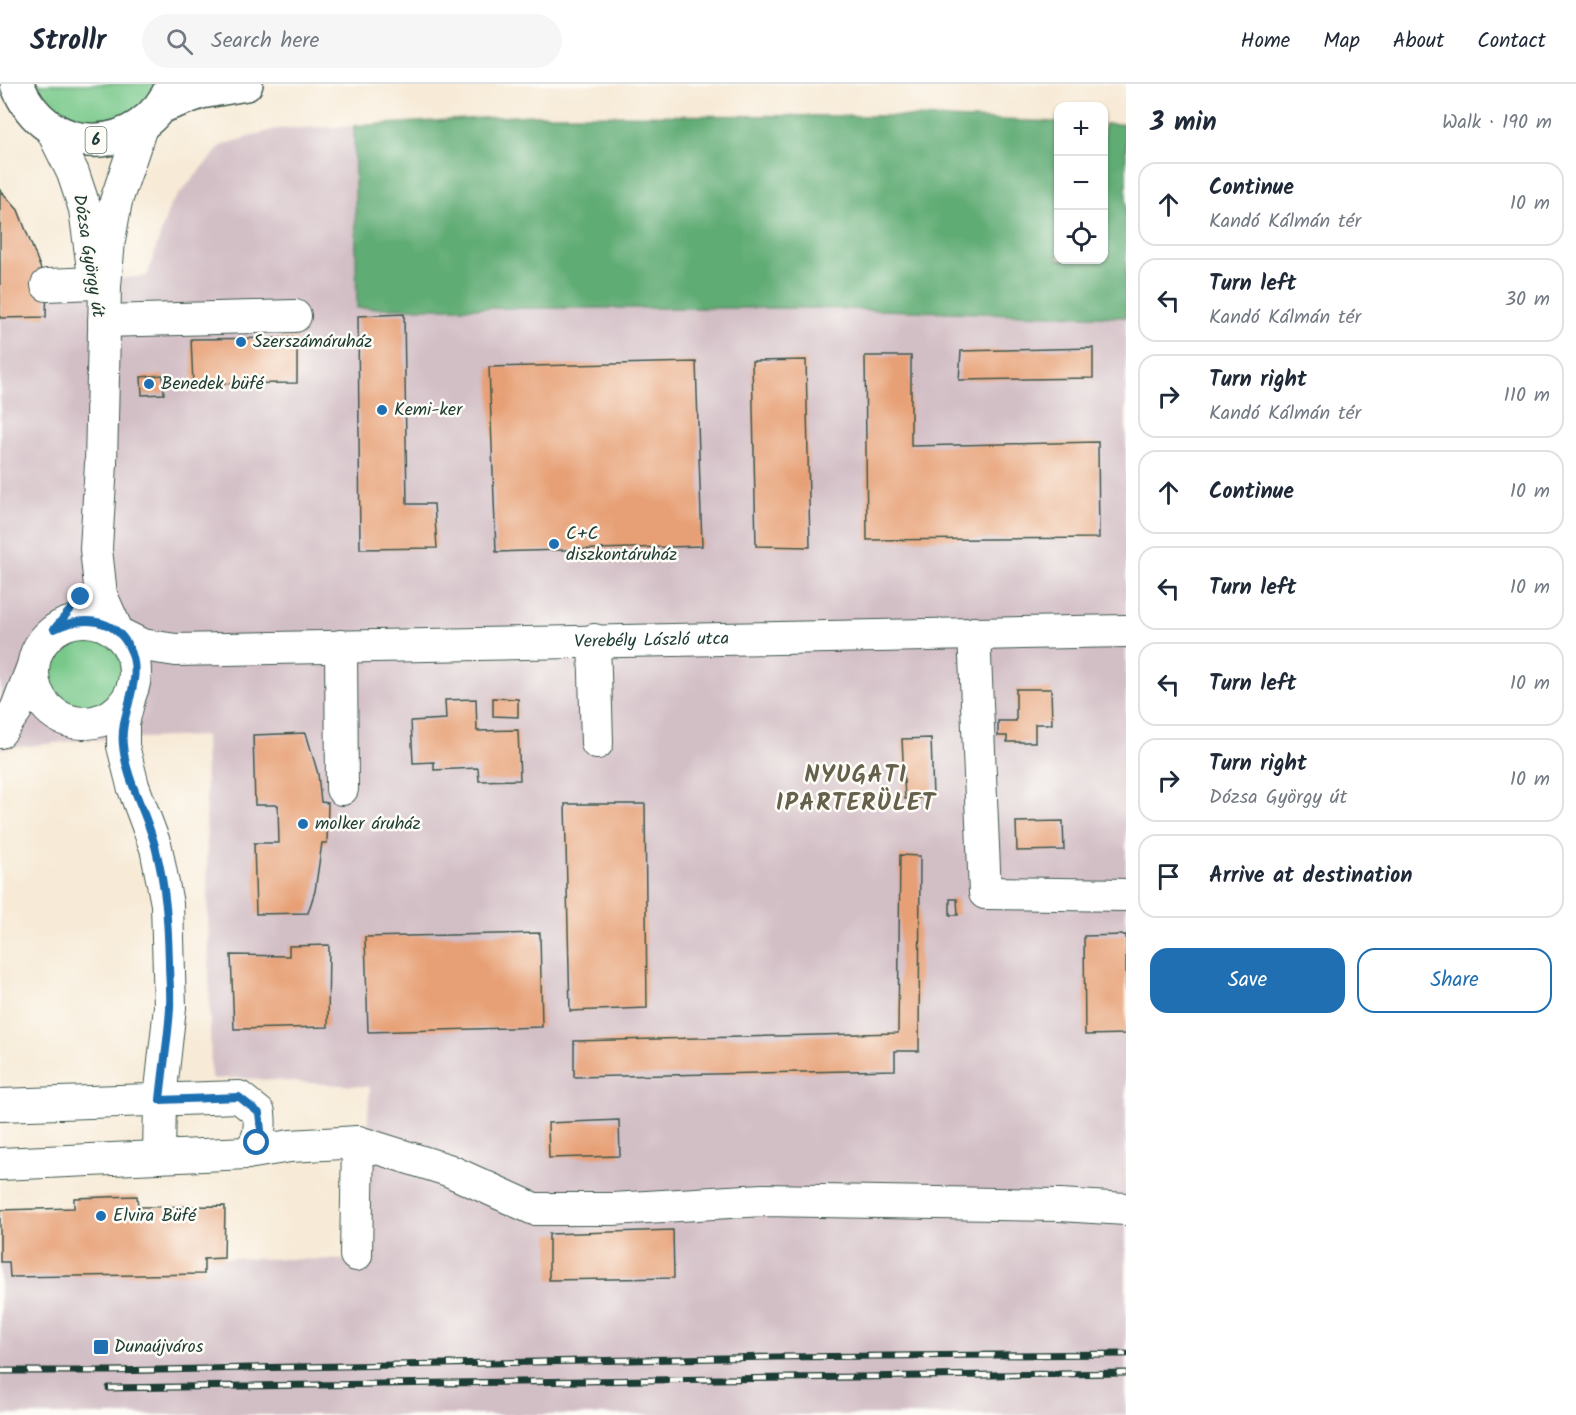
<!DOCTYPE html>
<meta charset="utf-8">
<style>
:root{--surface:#fff;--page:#f6f6f7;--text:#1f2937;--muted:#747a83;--line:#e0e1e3;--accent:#1f6fb2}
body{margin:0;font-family:Kalam,sans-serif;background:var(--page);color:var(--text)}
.controls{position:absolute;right:18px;top:18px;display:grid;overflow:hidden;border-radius:12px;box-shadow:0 2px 4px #0004}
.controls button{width:54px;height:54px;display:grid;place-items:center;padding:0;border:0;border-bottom:2px solid var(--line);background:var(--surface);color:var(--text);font:30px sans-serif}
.stop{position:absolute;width:18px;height:18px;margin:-14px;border:4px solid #1f6fb2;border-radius:50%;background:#fff}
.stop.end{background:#1f6fb2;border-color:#fff;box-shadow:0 2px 6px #0008}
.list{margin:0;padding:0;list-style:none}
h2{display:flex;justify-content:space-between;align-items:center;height:78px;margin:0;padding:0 24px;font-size:26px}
h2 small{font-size:20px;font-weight:400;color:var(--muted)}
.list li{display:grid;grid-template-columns:39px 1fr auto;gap:18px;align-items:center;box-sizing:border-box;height:84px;margin:0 12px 12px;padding:0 12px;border:2px solid var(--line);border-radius:18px}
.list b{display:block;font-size:22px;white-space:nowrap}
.list p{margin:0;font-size:20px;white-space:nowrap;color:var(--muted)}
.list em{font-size:20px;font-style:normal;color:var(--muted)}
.actions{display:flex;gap:12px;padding:18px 24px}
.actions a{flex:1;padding:14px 0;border:2px solid var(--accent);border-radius:18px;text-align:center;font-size:21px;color:var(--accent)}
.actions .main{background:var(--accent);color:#fff}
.icon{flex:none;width:33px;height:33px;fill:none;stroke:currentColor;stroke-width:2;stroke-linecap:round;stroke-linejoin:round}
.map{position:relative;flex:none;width:1126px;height:1331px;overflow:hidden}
header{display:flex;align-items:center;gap:36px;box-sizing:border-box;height:84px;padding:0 30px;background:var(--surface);border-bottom:2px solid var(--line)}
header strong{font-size:28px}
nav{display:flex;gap:33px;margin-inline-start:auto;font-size:21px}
.search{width:420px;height:54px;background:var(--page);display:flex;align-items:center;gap:15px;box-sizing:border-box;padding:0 21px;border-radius:33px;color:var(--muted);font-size:22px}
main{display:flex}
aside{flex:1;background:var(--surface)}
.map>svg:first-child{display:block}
.industrial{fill:#d2bec5}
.green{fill:#77c889;stroke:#4b825e;stroke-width:1.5}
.forest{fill:#61ac75;stroke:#407454;stroke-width:1.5}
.building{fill:#e7a076}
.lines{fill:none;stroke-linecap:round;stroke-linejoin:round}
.minor-casing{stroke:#3f574c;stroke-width:34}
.major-casing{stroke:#3f574c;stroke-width:36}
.minor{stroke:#fff;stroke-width:32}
.major{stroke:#fff;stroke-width:33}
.rail-casing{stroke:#1f3d34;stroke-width:7}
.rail{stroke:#fdfcf7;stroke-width:4.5;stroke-dasharray:14;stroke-linecap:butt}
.route{stroke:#1f6fb2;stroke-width:8}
.poi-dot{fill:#1f6fb2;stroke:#fdfcf7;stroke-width:2}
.labels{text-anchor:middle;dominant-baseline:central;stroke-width:5;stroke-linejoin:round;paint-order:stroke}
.shield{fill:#fdfcf7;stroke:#62766e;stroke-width:1.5}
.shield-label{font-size:16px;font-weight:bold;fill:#1f3d34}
.street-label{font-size:18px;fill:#1f3d34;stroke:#fdfcf7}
.poi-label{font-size:18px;fill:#1f3d34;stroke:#fdfcf7;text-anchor:start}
.district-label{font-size:24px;font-weight:bold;letter-spacing:1.5px;fill:#65604b;stroke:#fdfcf7}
</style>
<header>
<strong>Strollr</strong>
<div class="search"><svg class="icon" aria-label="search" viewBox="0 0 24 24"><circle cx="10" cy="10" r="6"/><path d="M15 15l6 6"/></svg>Search here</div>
<nav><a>Home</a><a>Map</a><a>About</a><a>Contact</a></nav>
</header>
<main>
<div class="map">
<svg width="1126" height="1331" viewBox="0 0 1126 1331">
<rect width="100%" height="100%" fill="#fdfcf7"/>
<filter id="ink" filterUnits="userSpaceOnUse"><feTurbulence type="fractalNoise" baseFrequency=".0167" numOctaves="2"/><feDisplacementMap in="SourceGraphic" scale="12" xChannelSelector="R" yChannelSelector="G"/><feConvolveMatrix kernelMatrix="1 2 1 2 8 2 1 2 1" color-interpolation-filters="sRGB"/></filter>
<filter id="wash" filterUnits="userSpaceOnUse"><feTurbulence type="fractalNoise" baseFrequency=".008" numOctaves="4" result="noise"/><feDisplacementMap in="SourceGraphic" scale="24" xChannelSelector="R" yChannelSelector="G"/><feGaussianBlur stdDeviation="1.35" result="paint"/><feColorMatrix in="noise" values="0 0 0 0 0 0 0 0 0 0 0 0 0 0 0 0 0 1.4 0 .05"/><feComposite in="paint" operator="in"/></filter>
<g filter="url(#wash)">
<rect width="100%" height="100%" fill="#f7ead6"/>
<path class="industrial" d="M354 42 358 224H810L1126 233V1331H0V1126L73 1124 74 1114 137 1112 138 1123 225 1122 224 1174 362 1176 365 1075 370 1003 239 994 211 995 205 652 84 656 0 665V106L18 126 47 201 147 192 170 121 222 61 276 45Z"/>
<path class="green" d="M28 0H161L143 28 101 46 56 35Z
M42 587a41 41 0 1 1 82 0a41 41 0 1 1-82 0Z"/>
<path class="forest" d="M533 31 887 32 1058 38V176H1104V40H1126V233L810 224H357L354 42Z"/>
<g id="blocks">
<path class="building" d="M0 106 18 126 47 201 46 233 0 234Z
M404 230 407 420H434L437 464 360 465 358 232Z
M297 254V299L193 300 191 255Z
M1093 264V294L959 296 961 267Z
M865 272H911V362L1098 358 1099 454 867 456Z
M806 276 810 463 756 462 752 277Z
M696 278 702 462 496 468 489 283Z
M163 291 164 310 142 311 141 293Z
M1016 605H1051L1052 640H1035V658H1007V652H998V637H1016Z
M493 614 518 615V633L493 632Z
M476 615 477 647 518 646 520 696 479 697 478 684 434 686V678L413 679 411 637 446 635 445 616Z
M306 649 318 690 321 718 328 719 327 759H322L315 807 308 829 256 830 254 759H279L278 721H255L253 651Z
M931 654 933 713 905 715 902 655Z
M565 720H645L647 924 570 927Z
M1063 737 1064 766 1017 767 1016 738Z
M900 771 920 772 919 967H895V986L574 993V957L898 949Z
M950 815H957L958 831H950Z
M540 849 542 943 368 948 365 853Z
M1126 851V950L1085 951 1084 852Z
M329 861 328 943 234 945 231 871 289 872V862Z
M619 1036 620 1072 549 1074 548 1039Z
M137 1112 138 1123 225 1122 224 1174 204 1175V1190L10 1193 9 1178H0V1126L74 1124V1114Z
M673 1146 674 1194 549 1196V1150Z"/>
</g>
</g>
<g filter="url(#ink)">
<use href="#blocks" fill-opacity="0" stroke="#3f574c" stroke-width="1.5"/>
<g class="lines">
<g class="minor-casing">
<g id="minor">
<path id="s1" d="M141 43 116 117 109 156 105 202 101 380 96 465 101 511 118 549 142 561 176 566 1126 547"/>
<path d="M51 44 73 89 85 125 94 192"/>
<path d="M47 201 95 199"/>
<path d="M104 237 295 232"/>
<circle cx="84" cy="588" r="51"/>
<path d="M974 549 985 809 1126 811"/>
<path d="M594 556 597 659"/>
<path d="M341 562 342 705"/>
<path d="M130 611 123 639V662L133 702 156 764 167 820 170 923 160 1015 159 1073"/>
<path d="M0 648 16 626 33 582"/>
<path d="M0 1021 239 1013 259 1029C261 1047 259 1057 247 1069"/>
<path d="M358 1058 448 1086 534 1125H613L763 1116 1060 1121 1126 1125"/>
<path d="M0 1080 247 1069 290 1062 358 1058 356 1171"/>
</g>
</g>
<g class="major-casing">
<path id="major" d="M17 0C46 76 142 74 173 0
M162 22 201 8 246 0"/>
</g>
<use href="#minor" class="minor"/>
<use href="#major" class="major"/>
<g class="rail-casing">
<path id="rail" d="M0 1287H110L776 1273 1126 1270
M109 1304 1126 1289"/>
</g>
<use href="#rail" class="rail"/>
</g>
</g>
<g class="lines" filter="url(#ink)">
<path class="route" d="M81 513 54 545C82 532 114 533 129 563 146 595 119 628 123 661 126 698 148 730 156 766 166 805 168 838 169 879 169 894 171 909 170 925 168 955 163 985 160 1016L239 1013 259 1029 261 1046 257 1059"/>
</g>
<g class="poi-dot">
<circle cx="241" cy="258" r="6"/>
<circle cx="149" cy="300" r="6"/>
<circle cx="382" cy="326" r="6"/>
<circle cx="554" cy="460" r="6"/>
<circle cx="303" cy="740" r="6"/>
<circle cx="101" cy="1132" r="6"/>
<rect x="93" y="1255" width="16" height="16" rx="3"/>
</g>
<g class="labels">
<rect class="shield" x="85.5" y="43" width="21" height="26" rx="4.5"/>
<g class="shield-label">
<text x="96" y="56">6</text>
</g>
<g class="street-label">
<text transform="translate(88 172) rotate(81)">Dózsa György út</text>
<text stroke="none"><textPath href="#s1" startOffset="1052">Verebély László utca</textPath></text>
</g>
<g class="poi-label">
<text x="253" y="258">Szerszámáruház</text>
<text x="161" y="300">Benedek büfé</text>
<text x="394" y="326">Kemi-ker</text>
<text x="566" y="450">C+C<tspan x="566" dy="21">diszkontáruház</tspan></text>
<text x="315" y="740">molker áruház</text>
<text x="113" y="1132">Elvira Büfé</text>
<text x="114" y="1263">Dunaújváros</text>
</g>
<g class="district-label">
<text x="856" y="691">NYUGATI<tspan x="856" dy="28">IPARTERÜLET</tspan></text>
</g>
</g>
</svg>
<div class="controls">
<button>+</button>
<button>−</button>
<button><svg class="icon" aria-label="locate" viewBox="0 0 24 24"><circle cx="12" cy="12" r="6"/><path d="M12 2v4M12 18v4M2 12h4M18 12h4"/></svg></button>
</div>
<div class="stop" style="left:257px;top:1059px"></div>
<div class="stop end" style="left:81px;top:513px"></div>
</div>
<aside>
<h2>3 min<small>Walk · 190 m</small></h2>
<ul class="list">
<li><svg class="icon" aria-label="ahead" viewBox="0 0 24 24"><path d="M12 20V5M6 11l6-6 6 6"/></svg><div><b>Continue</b><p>Kandó Kálmán tér</p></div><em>10 m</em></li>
<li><svg class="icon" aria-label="left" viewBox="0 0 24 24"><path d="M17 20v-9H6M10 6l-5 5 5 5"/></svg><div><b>Turn left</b><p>Kandó Kálmán tér</p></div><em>30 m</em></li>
<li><svg class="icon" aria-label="right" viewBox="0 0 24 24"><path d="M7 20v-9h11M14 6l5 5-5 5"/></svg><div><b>Turn right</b><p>Kandó Kálmán tér</p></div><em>110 m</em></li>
<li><svg class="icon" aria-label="ahead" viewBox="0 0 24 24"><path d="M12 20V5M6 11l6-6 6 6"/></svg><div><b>Continue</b></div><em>10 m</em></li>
<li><svg class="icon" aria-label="left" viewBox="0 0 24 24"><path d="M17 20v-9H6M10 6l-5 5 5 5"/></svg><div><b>Turn left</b></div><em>10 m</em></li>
<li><svg class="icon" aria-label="left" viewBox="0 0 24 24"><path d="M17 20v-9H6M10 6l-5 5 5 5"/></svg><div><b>Turn left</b></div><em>10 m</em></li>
<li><svg class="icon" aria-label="right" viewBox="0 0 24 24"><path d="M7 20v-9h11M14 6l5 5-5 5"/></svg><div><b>Turn right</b><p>Dózsa György út</p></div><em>10 m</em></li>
<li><svg class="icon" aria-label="arrive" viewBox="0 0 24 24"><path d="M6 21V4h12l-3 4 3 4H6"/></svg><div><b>Arrive at destination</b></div></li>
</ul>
<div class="actions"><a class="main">Save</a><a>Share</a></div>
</aside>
</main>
